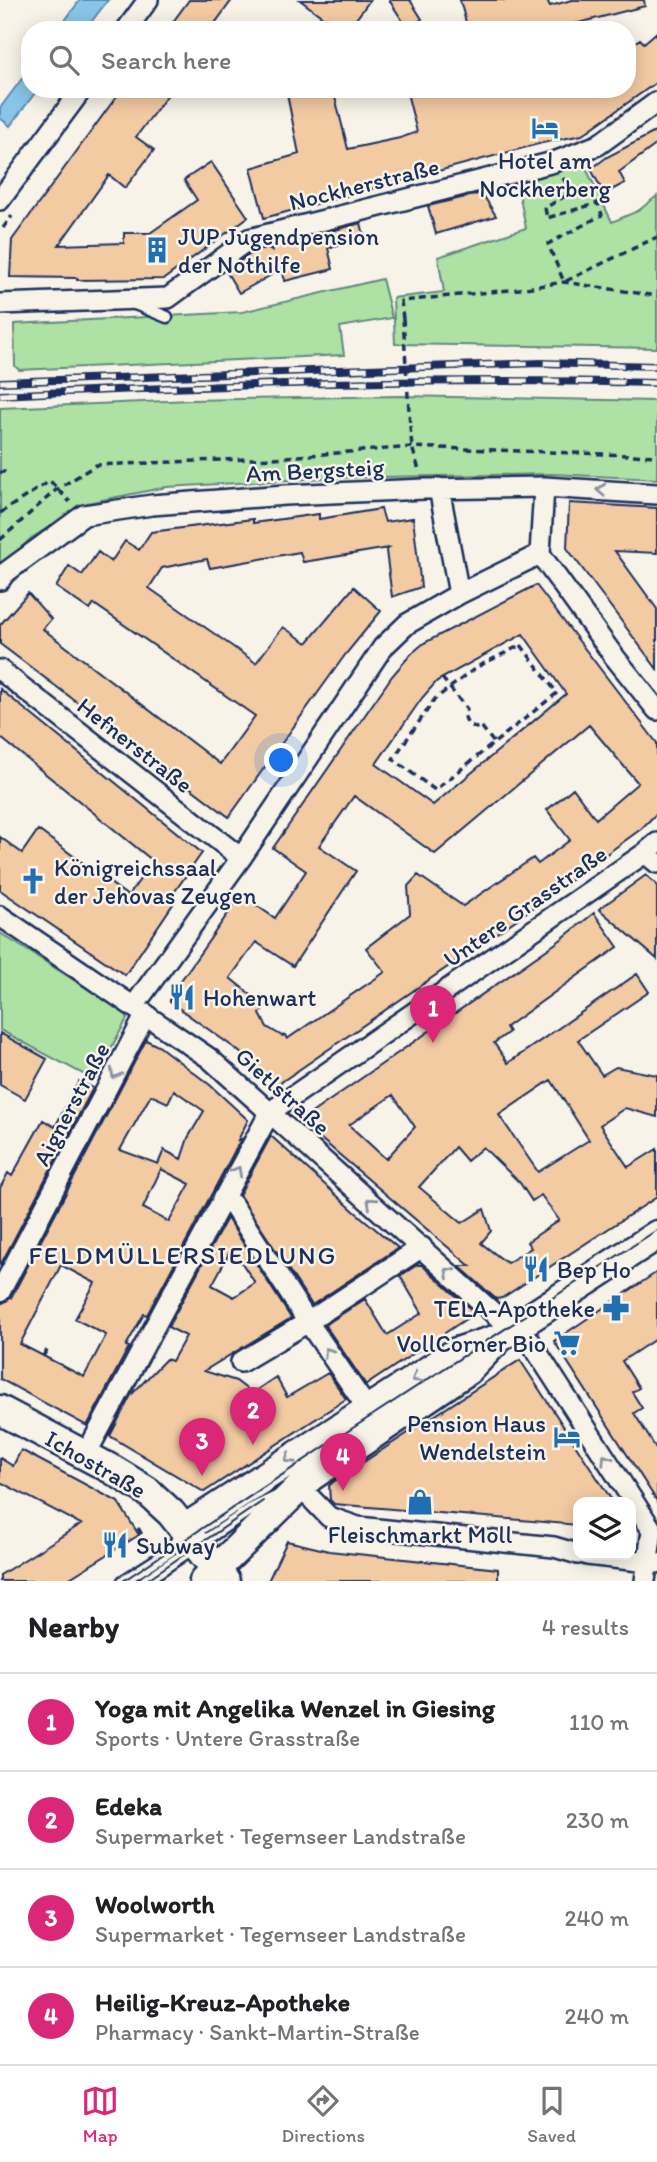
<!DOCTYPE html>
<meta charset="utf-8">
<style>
:root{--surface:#fff;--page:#f2f2f2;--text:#202124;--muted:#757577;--line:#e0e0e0;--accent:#db2777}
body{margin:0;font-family:Itim,sans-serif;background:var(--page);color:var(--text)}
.controls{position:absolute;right:21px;bottom:21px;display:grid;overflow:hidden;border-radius:14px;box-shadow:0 4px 18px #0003}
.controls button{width:63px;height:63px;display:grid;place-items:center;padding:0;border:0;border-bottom:2px solid var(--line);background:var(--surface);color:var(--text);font:35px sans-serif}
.you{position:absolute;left:282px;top:761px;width:24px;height:24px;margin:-18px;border:5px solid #fff;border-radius:50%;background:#1a73e8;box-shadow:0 0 0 10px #1a73e833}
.badge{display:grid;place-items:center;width:46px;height:46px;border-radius:50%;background:var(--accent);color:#fff;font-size:23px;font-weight:700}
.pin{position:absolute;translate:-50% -58px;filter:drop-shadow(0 2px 4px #0008)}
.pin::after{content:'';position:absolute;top:37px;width:24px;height:21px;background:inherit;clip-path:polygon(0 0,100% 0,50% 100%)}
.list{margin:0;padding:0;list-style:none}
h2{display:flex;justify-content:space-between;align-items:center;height:91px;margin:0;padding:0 28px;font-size:30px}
h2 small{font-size:23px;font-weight:400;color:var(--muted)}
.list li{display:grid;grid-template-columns:46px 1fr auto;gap:21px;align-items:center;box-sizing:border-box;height:98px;padding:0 28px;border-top:2px solid var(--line)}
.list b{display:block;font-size:26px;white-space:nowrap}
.list p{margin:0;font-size:23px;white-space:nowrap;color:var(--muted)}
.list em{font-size:23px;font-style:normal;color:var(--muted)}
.icon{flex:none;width:38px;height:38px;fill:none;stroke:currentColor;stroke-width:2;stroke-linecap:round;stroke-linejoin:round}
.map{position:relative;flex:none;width:657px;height:1581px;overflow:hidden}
.search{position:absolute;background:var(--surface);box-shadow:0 4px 18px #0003;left:21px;right:21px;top:21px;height:77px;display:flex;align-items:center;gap:18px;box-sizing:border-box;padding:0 24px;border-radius:28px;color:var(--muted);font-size:26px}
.sheet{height:483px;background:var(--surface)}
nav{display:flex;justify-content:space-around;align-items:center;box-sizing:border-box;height:98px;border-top:2px solid var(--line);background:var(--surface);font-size:19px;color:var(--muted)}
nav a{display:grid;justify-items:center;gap:4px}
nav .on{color:var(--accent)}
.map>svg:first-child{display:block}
.green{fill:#ade2a4;stroke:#648881;stroke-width:2}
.water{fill:#88c5e8;stroke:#5c89b1;stroke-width:2}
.building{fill:#f3cba3;stroke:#1b2f5e;stroke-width:2;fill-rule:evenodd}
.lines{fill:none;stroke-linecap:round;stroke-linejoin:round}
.service-casing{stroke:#1b2f5e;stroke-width:15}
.minor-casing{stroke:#1b2f5e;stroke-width:24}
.secondary-casing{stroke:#1b2f5e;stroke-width:33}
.path{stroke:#1b2f5e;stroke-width:3.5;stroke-dasharray:7 5;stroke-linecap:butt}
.service{stroke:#f7f3e8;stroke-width:10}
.minor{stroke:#f7f3e8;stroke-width:19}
.secondary{stroke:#f7f3e8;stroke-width:28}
.tram{stroke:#1b2f5e;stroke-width:2}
.rail-casing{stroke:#1b2f5e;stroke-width:8}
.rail{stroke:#f7f3e8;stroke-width:5;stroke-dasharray:16;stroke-linecap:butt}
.path-bridge{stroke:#1b2f5e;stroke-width:3.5;stroke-dasharray:7 5;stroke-linecap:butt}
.oneway{stroke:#8991a3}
.labels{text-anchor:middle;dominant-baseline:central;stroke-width:5;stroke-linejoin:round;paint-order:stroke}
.poi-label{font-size:24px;fill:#1b2f5e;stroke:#f7f3e8;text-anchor:start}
.street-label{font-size:24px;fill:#1b2f5e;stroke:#f7f3e8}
.neighbourhood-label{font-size:26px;letter-spacing:2px;fill:#1b2f5e;stroke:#f7f3e8}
</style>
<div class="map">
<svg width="657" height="1581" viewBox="0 0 657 1581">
<rect width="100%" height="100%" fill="#f7f3e8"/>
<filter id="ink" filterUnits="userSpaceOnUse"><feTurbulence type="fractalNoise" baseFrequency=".0143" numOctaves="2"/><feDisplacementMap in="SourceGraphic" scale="14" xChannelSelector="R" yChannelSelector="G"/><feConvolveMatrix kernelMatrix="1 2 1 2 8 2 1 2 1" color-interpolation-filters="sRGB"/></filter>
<g filter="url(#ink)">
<path class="green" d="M582 160 612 222 638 211 657 196V348L395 344 393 298 444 292 438 257 526 228 517 183Z
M382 279 392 318 340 327 344 355 19 370 15 366 14 324 242 312Z
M399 396 657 401V479L552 474 326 478 167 487 87 503 30 539 0 569V408L191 400Z
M0 933 129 1015 94 1080 0 1030Z"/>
<path class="water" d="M80 0H108L85 30H58Z
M30 68V89H38L10 126 0 118V108Z"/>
<path class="building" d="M189 0H232L210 30H167Z
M300 0H370L348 30H340Z
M389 0H410L422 19 408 29Z
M460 0H547L550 6 572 0H644L645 6 551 30H468Z
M657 32V82L582 135 542 143 264 218 251 168 299 154 286 89H333L348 149 400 138 417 132 406 89H451L452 95 475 89H627V48L640 39 644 43Z
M122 89H172L136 137 154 150 125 188 109 175 59 245 124 243V233H150L197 200 184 180 211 162 248 217 164 279 77 280V278L10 277 12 240Z
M657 131V144L619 172 625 183 604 194 591 169 607 157Z
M482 193 496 216 436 234 428 206Z
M361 223 365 239 328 248 333 269 285 281 282 269 239 293 226 271 256 250 269 248 272 252 271 247Z
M569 503 657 508V553L615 551 657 609V669L567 548Z
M381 509 385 522 413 518 421 587 392 597 386 551 389 548 303 562 300 552 210 568 207 559 162 568 149 588 256 663 283 627 307 643 354 587 381 611 345 655 229 817 0 644V625L28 593 51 619 43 629 220 764 255 716 94 604 90 610 56 587 69 566 82 575 98 552 111 562 125 541 139 550 151 532 253 519V523L319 514V519Z
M536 585 657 743V813L641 829 517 919 277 1085 236 1049 170 1002V996L241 895 275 918 306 871 273 848 392 676 411 654 424 643ZM523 634 566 694 433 805 376 764 422 698 437 681ZM589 725 638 783 596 819 573 788 547 810 570 840 538 864 533 858 463 906 418 875 408 886 410 914 366 948 385 972 287 1039 285 1035 282 1036 267 1027 260 1014 265 1006 230 978 256 942 293 966 356 871 319 846 354 796 435 854Z
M0 689 202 853 168 901 173 904 125 975 0 890V837L22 853 38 830 128 896 153 861 0 737Z
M646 875 657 885V959L599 909Z
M594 913 618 947 506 1027 509 1032 494 1043 508 1063 637 974 649 992 578 1040 602 1075 616 1067 657 1075V1117L625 1108 600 1125 628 1167 657 1149V1197L502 1298 496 1299 459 1266H470L300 1121 559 941ZM551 1080 589 1140 538 1172 499 1115ZM393 1095 415 1127 386 1159 349 1125ZM455 1147 467 1161 483 1147 520 1183 532 1201 541 1195 559 1220 527 1242 531 1248 507 1263 481 1243 491 1231 484 1209 462 1223 419 1187Z
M0 1033 47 1059 25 1099 0 1085Z
M146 1040 160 1047 210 1085 248 1120 238 1140 241 1139 147 1315 144 1314 126 1346 129 1347 87 1426 0 1379V1304L11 1298ZM174 1090 204 1111 188 1138 181 1159 164 1150 158 1164 120 1150 151 1095 168 1103ZM161 1169 190 1184 169 1222 143 1208ZM61 1265 95 1283 75 1319 106 1335 84 1377 20 1344Z
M79 1081 93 1088 0 1266V1188L8 1173 12 1176 43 1120 55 1127Z
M271 1136 354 1211 398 1248 312 1305 239 1195Z
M227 1218 291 1318 204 1371 236 1381 252 1393 276 1377 287 1397 328 1373 346 1399 204 1492 110 1436 131 1395 166 1359 172 1361 186 1336 168 1327ZM232 1248 255 1283 234 1297 212 1285Z
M417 1265H422L475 1313 366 1385 325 1325 365 1299 387 1335 422 1313 400 1276Z
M657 1272V1338L622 1361 639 1388 632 1392 642 1408 634 1413 657 1450V1501L554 1341Z
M520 1360 613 1502H578V1525L334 1504 330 1500 329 1486 333 1482Z
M21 1450 118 1502 139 1535 65 1581H0V1575L81 1524 0 1482V1458L13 1466Z
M287 1541 329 1551 498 1569V1581H268Z"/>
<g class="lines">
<g class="service-casing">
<path id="service" d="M135 304 167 317
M123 1581 170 1551 181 1533
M145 1581 251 1509 276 1497"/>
</g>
<g class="minor-casing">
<path id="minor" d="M126 30 148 0
M0 200 82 89
M0 304 168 298 249 239 554 162 598 145 657 102
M544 487 540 554 613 655 657 710
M439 488 459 594
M0 580 5 573 84 515 152 505 285 495 425 489 544 487 657 494
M0 670 241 858
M657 843 645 853 657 863
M0 916 209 1058 498 1317 528 1338 652 1530 645 1581
M134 1006 241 858 383 647 407 624 459 594 540 554
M222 1199 232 1204 308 1322 367 1408
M0 1292 146 1014
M241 1362 308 1322 422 1247
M85 1456 270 1112 645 853
M300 1487 329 1517 358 1527 554 1547 578 1554
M587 1555 657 1563"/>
</g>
<g class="secondary-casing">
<path id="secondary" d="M0 1410 113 1470 147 1491 171 1513 225 1581
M184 1529 457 1352 494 1340
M204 1581 310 1477 468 1370 499 1338 657 1235"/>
</g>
<path class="path" d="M563 178 572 192 545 208 547 218 598 203 602 215 548 244 564 282
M3 228 12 216
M566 281 657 237
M403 319 401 301 519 289 564 282 657 296
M410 426 412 447 419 470
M0 473 4 471 0 476
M0 513 50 481 70 502
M0 540 56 490 96 465 273 458 412 447 657 456
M521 645 557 693 435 790 393 759 435 699 477 667Z
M442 678 467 709 464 714 467 723 476 728 481 726 494 743
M43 1356 47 1350
M138 1528 145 1540"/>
<use href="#service" class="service"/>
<use href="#minor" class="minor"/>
<use href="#secondary" class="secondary"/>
<path class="tram" d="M123 1581 342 1435 657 1230
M145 1581 263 1501"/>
<g class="rail-casing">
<path id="rail" d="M0 382 540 363 657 366
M0 395C219 385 438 377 657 383"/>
</g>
<use href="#rail" class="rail"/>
<path class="path-bridge" d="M403 319 410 426"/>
</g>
<defs><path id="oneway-chevron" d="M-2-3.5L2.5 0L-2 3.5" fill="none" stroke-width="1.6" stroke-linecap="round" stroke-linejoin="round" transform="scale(1.75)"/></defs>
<g class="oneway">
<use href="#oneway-chevron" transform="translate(601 490) rotate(-177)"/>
<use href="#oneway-chevron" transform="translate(115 1074) rotate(118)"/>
<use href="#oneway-chevron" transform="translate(237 1171) rotate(-61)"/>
<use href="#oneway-chevron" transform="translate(371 1202) rotate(-138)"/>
<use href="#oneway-chevron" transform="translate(449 1272) rotate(-138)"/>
<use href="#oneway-chevron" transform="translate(328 1352) rotate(-125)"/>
<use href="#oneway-chevron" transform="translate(416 1378) rotate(148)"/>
<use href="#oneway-chevron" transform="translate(289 1459) rotate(147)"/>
<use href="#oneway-chevron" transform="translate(606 1459) rotate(-123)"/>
</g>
</g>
<defs>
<g id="hotel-bare" transform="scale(2.1)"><path d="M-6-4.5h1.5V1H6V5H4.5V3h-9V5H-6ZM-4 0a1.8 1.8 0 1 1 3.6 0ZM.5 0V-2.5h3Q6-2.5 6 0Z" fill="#1f6fb2" stroke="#f7f3e8" stroke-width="2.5" paint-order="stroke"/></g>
<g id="building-bare" transform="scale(2.1)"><path d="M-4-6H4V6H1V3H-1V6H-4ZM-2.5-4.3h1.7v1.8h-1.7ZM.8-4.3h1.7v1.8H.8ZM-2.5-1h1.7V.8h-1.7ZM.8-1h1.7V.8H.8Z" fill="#1f6fb2" stroke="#f7f3e8" stroke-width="2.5" paint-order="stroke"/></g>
<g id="church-bare" transform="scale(2.1)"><path d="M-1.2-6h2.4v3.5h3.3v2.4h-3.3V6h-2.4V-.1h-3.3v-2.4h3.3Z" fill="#1f6fb2" stroke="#f7f3e8" stroke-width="2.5" paint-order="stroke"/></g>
<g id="restaurant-bare" transform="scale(2.1)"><path d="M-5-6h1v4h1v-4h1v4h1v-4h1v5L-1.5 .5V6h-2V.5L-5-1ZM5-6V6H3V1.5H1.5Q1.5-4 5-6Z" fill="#1f6fb2" stroke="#f7f3e8" stroke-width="2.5" paint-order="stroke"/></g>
<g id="pharmacy-bare" transform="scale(2.1)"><path d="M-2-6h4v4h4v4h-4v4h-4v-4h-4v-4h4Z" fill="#1f6fb2" stroke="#f7f3e8" stroke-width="2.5" paint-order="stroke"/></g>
<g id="supermarket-bare" transform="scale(2.1)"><path d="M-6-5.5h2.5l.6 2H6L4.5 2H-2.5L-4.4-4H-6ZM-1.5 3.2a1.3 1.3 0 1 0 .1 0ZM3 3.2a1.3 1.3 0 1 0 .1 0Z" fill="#1f6fb2" stroke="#f7f3e8" stroke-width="2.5" paint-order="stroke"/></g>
<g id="shop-bare" transform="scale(2.1)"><path d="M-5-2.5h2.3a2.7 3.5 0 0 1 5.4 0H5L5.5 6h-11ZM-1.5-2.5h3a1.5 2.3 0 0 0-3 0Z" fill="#1f6fb2" stroke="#f7f3e8" stroke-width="2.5" paint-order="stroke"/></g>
</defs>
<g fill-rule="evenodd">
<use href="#hotel-bare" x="545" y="128"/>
<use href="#building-bare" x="157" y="250"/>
<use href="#church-bare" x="33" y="881"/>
<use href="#restaurant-bare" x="182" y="997"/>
<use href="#restaurant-bare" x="536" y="1269"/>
<use href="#pharmacy-bare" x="616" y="1308"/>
<use href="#supermarket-bare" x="567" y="1343"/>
<use href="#hotel-bare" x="567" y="1437"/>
<use href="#shop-bare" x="420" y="1502"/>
<use href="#restaurant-bare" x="115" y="1545"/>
</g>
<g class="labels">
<g class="poi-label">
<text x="545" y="160" text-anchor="middle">Hotel am<tspan x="545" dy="28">Nockherberg</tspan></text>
<text x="178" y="236">JUP Jugendpension<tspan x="178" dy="28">der Nothilfe</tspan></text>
<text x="54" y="867">Königreichssaal<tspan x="54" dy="28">der Jehovas Zeugen</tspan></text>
<text x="203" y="997">Hohenwart</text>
<text x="557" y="1269">Bep Ho</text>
<text x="595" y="1308" text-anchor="end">TELA-Apotheke</text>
<text x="546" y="1343" text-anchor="end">VollCorner Bio</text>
<text x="546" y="1423" text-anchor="end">Pension Haus<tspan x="546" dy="28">Wendelstein</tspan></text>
<text x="420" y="1534" text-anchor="middle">Fleischmarkt Moll</text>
<text x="136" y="1545">Subway</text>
</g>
<g class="street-label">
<text transform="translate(364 184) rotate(-14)">Nockherstraße</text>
<text transform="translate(315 470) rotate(-3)">Am Bergsteig</text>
<text transform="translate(135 745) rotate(38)">Hefnerstraße</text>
<text transform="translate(525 906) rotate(-35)">Untere Grasstraße</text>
<text transform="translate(283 1091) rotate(42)">Gietlstraße</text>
<text transform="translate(71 1104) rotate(-62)">Aignerstraße</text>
<text transform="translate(96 1464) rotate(30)">Ichostraße</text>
</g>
<g class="neighbourhood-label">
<text x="183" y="1255">FELDMÜLLERSIEDLUNG</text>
</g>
</g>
</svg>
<div class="controls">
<button><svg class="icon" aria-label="layers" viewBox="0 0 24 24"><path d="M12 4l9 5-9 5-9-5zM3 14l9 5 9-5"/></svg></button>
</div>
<div class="you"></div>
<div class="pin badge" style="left:433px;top:1043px">1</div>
<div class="pin badge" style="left:253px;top:1445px">2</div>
<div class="pin badge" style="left:202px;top:1476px">3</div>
<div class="pin badge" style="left:343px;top:1491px">4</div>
<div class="search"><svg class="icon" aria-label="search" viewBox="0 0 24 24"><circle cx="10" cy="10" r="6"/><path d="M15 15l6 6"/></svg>Search here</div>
</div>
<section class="sheet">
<h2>Nearby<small>4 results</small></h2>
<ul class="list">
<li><span class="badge">1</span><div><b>Yoga mit Angelika Wenzel in Giesing</b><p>Sports · Untere Grasstraße</p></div><em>110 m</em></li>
<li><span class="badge">2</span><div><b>Edeka</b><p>Supermarket · Tegernseer Landstraße</p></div><em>230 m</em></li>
<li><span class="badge">3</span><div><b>Woolworth</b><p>Supermarket · Tegernseer Landstraße</p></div><em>240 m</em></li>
<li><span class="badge">4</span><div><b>Heilig-Kreuz-Apotheke</b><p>Pharmacy · Sankt-Martin-Straße</p></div><em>240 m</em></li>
</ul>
</section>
<nav>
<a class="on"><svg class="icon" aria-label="map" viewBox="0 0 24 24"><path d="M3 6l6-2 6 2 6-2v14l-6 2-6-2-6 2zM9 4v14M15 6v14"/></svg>Map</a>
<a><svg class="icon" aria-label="directions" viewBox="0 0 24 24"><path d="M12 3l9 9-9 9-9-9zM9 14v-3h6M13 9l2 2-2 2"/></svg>Directions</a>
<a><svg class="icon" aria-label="saved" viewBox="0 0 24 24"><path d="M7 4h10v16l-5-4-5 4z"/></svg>Saved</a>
</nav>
